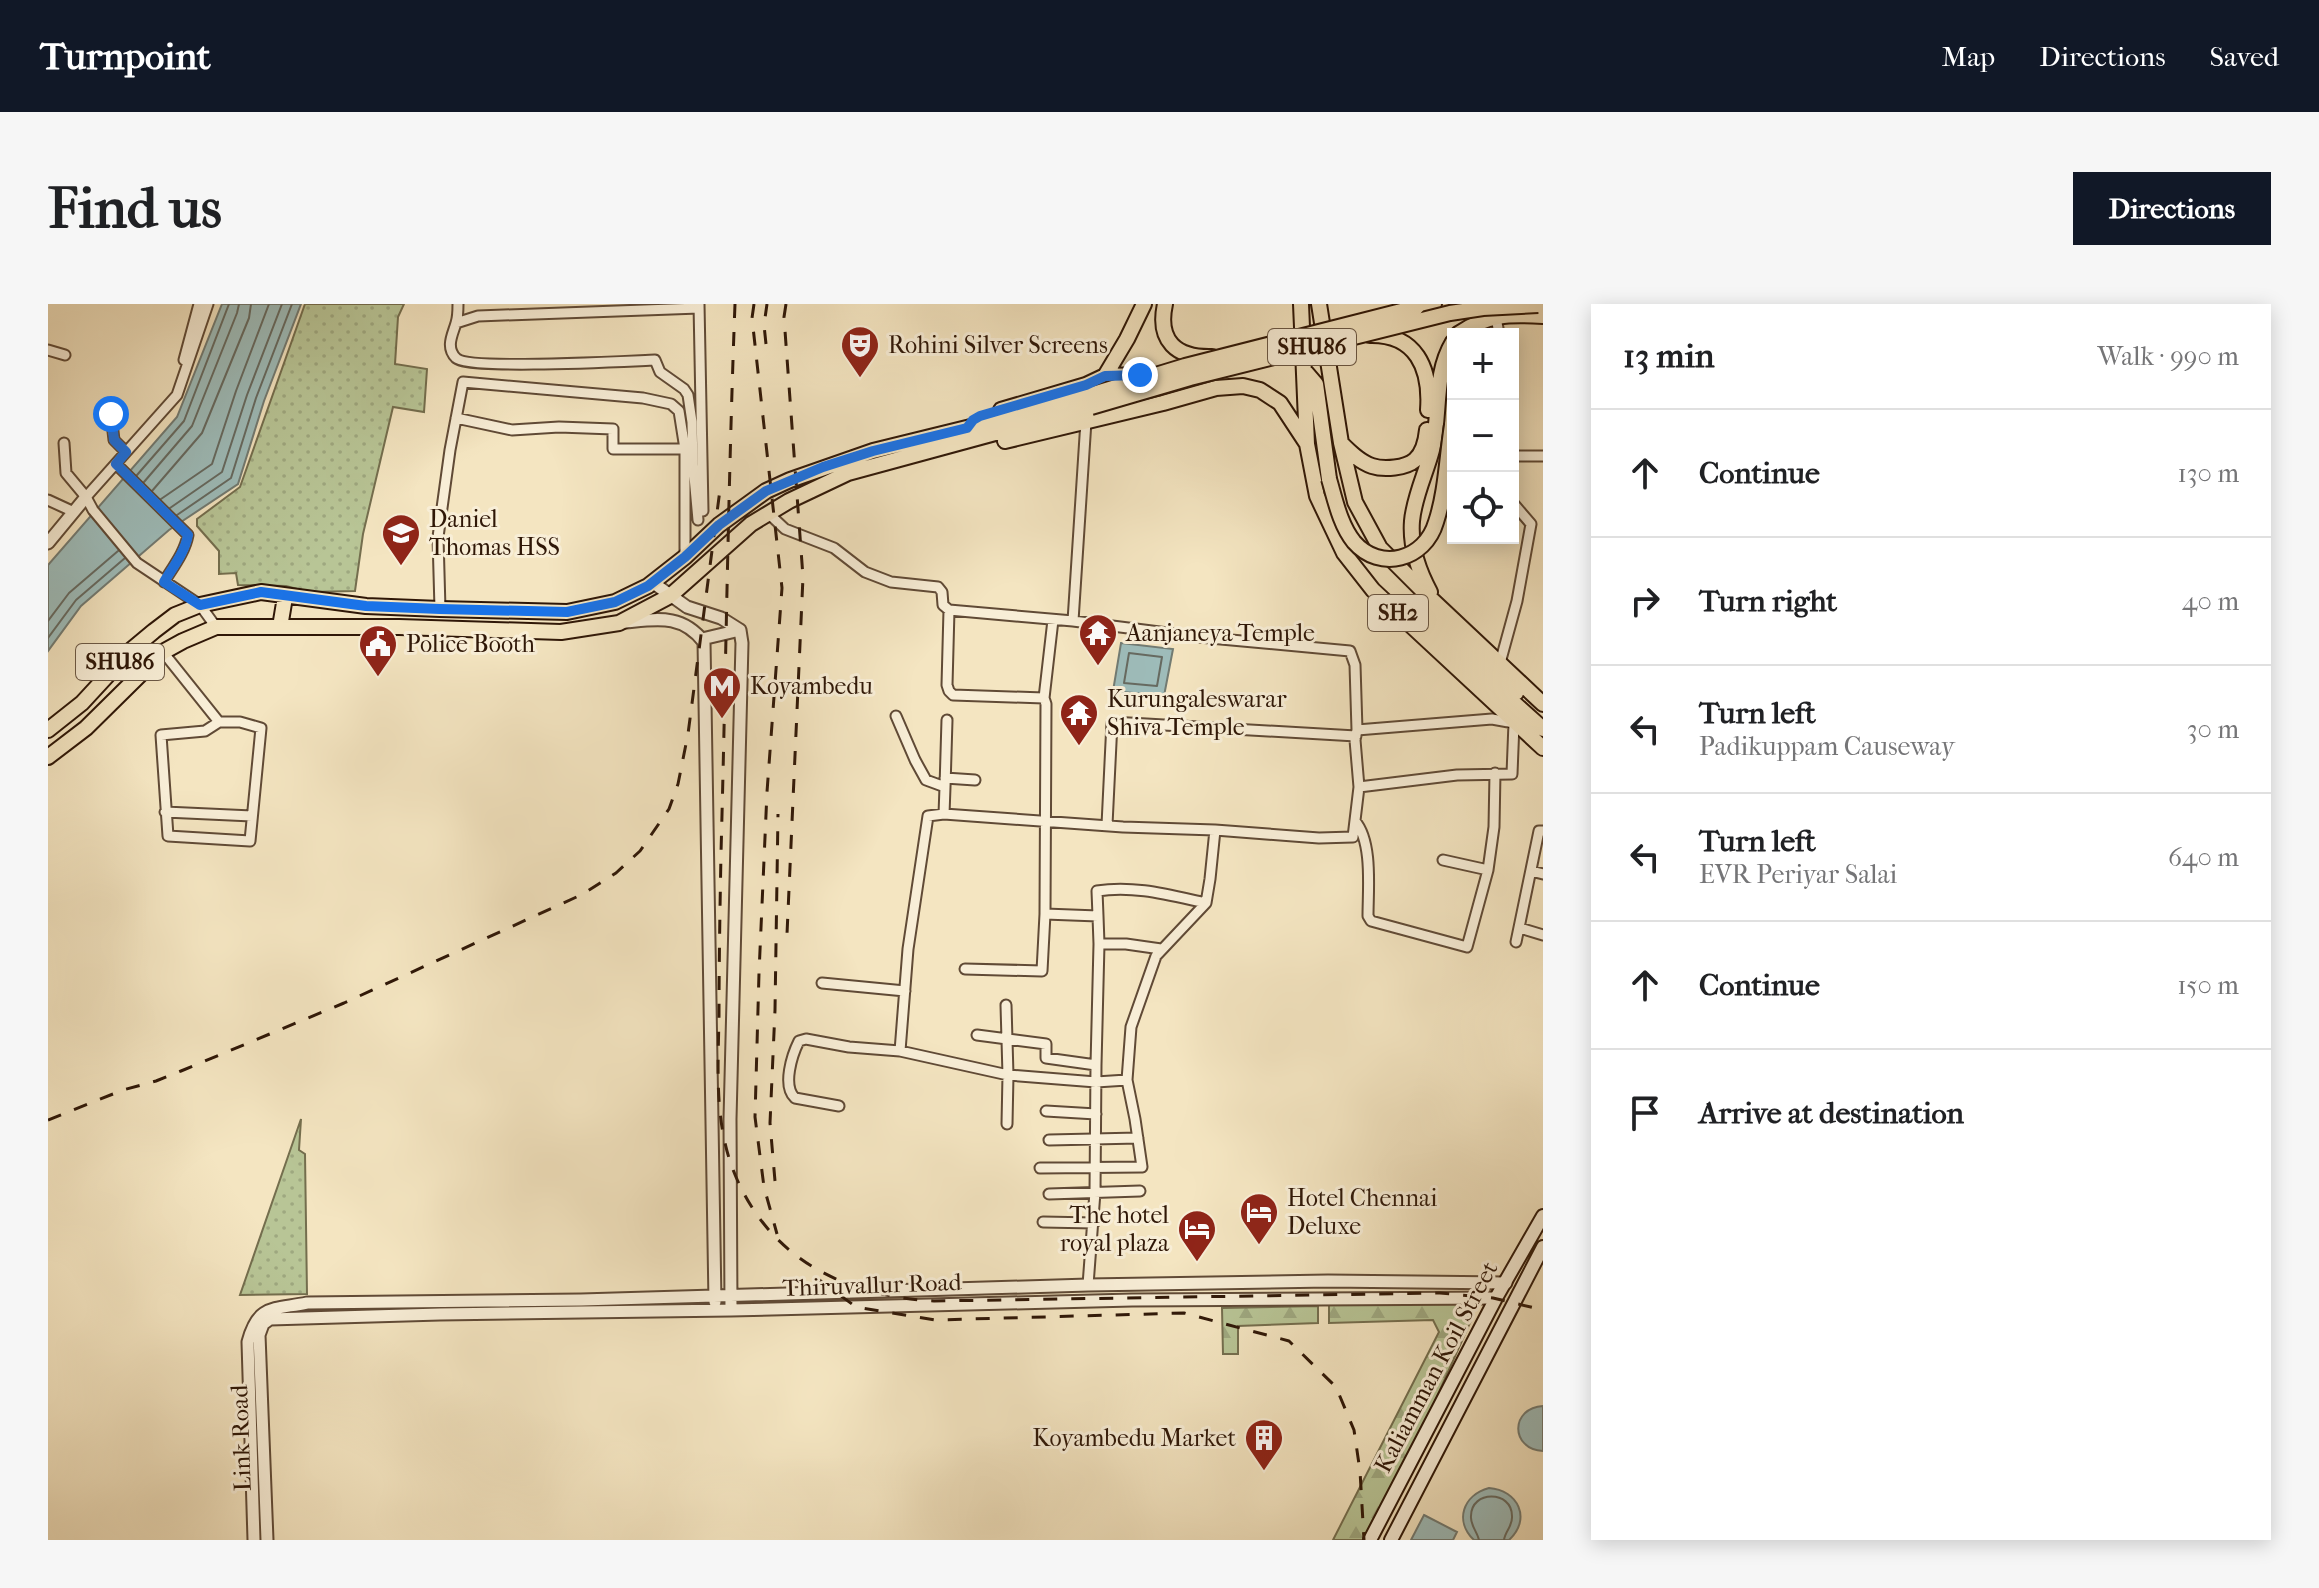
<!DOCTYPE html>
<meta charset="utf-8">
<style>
:root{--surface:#fff;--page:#f6f6f6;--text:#202124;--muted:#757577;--line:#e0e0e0;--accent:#111827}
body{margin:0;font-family:"IM FELL French Canon",serif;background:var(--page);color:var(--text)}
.controls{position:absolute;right:24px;top:24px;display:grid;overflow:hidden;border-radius:0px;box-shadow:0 4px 20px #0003}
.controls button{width:72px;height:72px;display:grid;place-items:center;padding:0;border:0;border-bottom:2px solid var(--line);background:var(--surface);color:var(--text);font:40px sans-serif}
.stop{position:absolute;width:24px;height:24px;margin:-18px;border:6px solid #1a73e8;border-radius:50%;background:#fff}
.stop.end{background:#1a73e8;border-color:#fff;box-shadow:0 2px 8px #0008}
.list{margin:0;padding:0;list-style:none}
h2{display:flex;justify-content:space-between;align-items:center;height:104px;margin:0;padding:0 32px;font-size:34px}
h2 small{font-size:26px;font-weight:400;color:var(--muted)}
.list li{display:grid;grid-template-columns:52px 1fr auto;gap:24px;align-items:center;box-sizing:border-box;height:128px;padding:0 32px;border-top:2px solid var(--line)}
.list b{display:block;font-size:30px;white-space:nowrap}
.list p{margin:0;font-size:26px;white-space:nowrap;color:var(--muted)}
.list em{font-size:26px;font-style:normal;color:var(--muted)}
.icon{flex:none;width:44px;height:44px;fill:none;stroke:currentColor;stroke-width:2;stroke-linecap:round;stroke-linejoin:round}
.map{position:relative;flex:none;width:1495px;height:1236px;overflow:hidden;border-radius:0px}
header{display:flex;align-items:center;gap:48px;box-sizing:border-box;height:112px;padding:0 40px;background:var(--accent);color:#fff}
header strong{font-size:38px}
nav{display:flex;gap:44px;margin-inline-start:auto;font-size:28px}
.intro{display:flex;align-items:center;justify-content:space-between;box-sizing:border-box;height:192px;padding:0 48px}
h1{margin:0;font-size:56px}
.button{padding:20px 36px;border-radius:0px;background:var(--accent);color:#fff;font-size:28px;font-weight:700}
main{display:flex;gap:48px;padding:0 48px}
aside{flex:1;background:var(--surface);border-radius:0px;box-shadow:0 4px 20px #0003}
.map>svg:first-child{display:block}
.green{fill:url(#green-dots);stroke:#746e4e;stroke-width:2}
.forest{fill:url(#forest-firs);stroke:#746e4e;stroke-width:2}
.water{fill:#9ebdbb;stroke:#727b73;stroke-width:2}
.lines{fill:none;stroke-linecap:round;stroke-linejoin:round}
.shore{stroke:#666a61;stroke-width:2}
.minor-casing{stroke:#604a36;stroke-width:13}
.tertiary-casing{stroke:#604a36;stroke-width:15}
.secondary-casing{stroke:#2f1707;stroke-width:16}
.primary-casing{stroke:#2f1707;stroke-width:18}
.minor{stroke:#f8eed7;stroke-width:9}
.tertiary{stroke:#f8eed7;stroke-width:11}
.secondary{stroke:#f8eed7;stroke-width:12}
.primary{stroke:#f4e5c1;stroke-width:14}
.rail{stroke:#2f1707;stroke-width:3;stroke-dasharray:14 14;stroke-linecap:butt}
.primary-bridge-casing{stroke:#2f1707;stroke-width:18;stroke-linecap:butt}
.primary-bridge{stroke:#f4e5c1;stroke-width:14}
.route{stroke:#1a73e8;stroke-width:10}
.labels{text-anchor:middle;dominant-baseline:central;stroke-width:6;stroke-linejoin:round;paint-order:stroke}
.shield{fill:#f8eed7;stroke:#6b5845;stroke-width:2}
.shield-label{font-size:22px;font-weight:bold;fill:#2f1707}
.poi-label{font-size:24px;fill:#2f1707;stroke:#f8eed7;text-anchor:start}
.street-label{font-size:24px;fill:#2f1707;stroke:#f8eed7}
</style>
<header>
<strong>Turnpoint</strong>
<nav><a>Map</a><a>Directions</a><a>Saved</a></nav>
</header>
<div class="intro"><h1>Find us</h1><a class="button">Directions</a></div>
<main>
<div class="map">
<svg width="1495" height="1236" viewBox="0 0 1495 1236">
<defs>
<pattern id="green-dots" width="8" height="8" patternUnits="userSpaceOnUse" patternTransform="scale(2)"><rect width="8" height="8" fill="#b8c596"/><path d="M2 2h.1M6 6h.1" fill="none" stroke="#9ea880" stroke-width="1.8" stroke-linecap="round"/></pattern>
<pattern id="forest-firs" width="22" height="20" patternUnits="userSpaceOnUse" patternTransform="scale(2)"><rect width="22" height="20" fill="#b8c596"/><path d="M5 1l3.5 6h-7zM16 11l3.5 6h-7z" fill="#9ea880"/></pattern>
</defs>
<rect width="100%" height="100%" fill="#f4e5c1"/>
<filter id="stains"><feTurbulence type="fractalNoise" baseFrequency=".0025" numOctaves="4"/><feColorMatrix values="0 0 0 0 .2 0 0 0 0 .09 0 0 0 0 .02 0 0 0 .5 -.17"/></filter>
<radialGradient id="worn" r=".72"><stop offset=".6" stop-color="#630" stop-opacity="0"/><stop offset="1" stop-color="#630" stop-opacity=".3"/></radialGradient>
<path class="green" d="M257 0H356L350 13 347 60 379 65 376 108 345 103 315 230 307 287 261 288 238 282 190 281 188 269 171 270V247L149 222V215L192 183Z
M253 815 251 846 257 850 259 990 192 991Z"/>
<path class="forest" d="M1425 996V1012L1325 1236H1285L1391 1028 1385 1016 1281 1019V1001Z
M1270 1002V1019L1190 1022V1050H1175L1174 1004Z"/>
<path class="water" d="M174 0H253L216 97 190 180 121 226 33 302 0 347V261L129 113Z
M1073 339 1125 345 1116 392 1065 387Z
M1495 1102V1147C1462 1145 1462 1104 1495 1102Z
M1441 1184C1470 1186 1484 1215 1461 1236H1426C1406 1217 1415 1191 1441 1184Z
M1376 1211 1409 1228 1405 1236H1363Z"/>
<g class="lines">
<path class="shore" d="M89 171 136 117 181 0
M96 178 144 122 189 9 191 0
M104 187 154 129 201 14 203 0
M113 195 164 160 188 87 221 0
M122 204 174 168 199 91 234 0
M129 211 183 174 208 94 244 0
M0 317 21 289 70 247
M0 334 28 296 77 254
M1081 349 1114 353 1109 382 1076 379Z
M1431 1236C1429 1227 1422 1221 1423 1212 1423 1186 1464 1186 1464 1212 1465 1222 1457 1227 1456 1236"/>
<g class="minor-casing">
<path id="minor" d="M410 0C410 6 410 13 408 19 405 30 397 43 408 54 419 66 580 57 607 56L612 68 636 85 640 91 644 118 645 161 650 216
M651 0 655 207
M1448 13 1451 30
M408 19 430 12 651 4
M0 46 17 51
M136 56 151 0
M63 110 66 136 78 148
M408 114 464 126 511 123 565 125V145H637
M16 139 18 169 38 193 45 206 89 259 152 301 168 323
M1465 152H1495
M68 160 140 231C137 248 125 263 116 278
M38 193 129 91 160 0
M0 196 26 208
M721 210 737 225 786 244 817 268 843 278 890 283 894 288 895 301 901 306 899 381 901 387 905 391 996 394
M392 305 390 233 402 146 415 78 595 94 623 100 631 107 637 145V253
M901 306 1025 317 1151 333 1302 347 1307 361 1309 426 1307 436 1311 483 1305 533 1271 534 1167 526
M1005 316 996 394 998 400 997 610 1050 612 1049 587C1086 581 1121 591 1158 599
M1025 317 1038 117
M115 348 171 418
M1452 359 1469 297 1483 220 1465 199
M848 412 867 456 878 476 897 483 896 510
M171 418H192L213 424 202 537 120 532 113 431 157 427Z
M1309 426 1444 415 1466 419 1464 470 1409 471 1311 483
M897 474 927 476
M897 483 899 416
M117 508 204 512
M1307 517C1325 538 1320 585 1320 612L1323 617 1419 643 1440 566 1446 523 1447 469
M1059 521 1064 418 1308 432
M1395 556 1440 566
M1483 567 1495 570
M1472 624 1495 631
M1468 638 1491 527H1495
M1051 640H1078L1113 645
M917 665 994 667 997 610
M774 679 857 687
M958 701 960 771 959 820
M929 731 998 740V754L1048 761
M852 747 860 645 880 512 896 510 1075 523 1167 526 1162 575 1158 599 1108 652 1083 723 1079 776 1087 815 1094 863 992 864
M791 802 747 794C734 782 744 751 751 737L758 735 801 743 852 747 960 771 1048 778 1079 776
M998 807 1048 810
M1001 836 1090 834
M1001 890 1092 887
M995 918 1046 919
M1040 981 1047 888 1048 761 1051 640 1050 612"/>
</g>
<g class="tertiary-casing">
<path id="tertiary" d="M0 239 38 193
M604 278 639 303 673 314 692 326 694 339 682 815 683 1006
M578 318C610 315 634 310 656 338L667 998
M654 335 692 326
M206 1236 200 1038C210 1000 225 1006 259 999L533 996 1040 981 1280 977 1458 979
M219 1236 211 1031 215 1020 222 1015 392 1010 683 1006 1084 996 1448 994"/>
</g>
<g class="secondary-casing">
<path id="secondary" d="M1322 1236 1448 994 1495 912
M1343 1236 1495 943"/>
</g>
<g class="primary-casing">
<path id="primary" d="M1117 0C1109 37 1128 54 1164 53
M1253 0 1259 140 1269 192 1296 249 1325 286 1495 444
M1271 0 1293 139 1307 198 1332 244 1378 290 1495 400
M1369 3 1386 0
M1410 30C1440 10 1460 10 1495 12
M1322 31C1368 30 1383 64 1380 106
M1256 66 1268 80 1281 175
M1057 72 1079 35 1096 0
M953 106 1038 81 1057 72 1095 71
M957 137 1115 99 1168 84 1195 82 1212 86 1232 99 1259 140
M1294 140C1302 148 1312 158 1324 162 1336 166 1358 164 1367 156 1375 149 1378 136 1379 126
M1382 288C1370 266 1362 242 1364 217 1366 193 1378 169 1384 146 1393 110 1385 71 1405 38
M1379 294 1386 313 1468 389
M1357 314 1378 320 1495 425
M232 323 237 293
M0 426 34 399 82 347 106 327 127 311 152 301 213 288 318 302 392 305 519 308 567 298 600 282 637 253 671 221 718 187 742 176 825 147 935 120 1042 91
M0 453 38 424 115 348 135 337 168 323H351L513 328 571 319 622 292 703 220 741 197 800 169 1043 103"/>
</g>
<use href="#minor" class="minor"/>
<use href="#tertiary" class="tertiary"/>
<use href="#secondary" class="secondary"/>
<use href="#primary" class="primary"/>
<path class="rail" d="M687 0C680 183 678 366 673 549 672 603 671 658 671 712 670 766 666 822 688 873 724 957 799 992 886 997L1392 989 1445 994 1495 1006
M706 0 704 14 734 284 719 488 711 669 707 813 716 883 729 930
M738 0 736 13 755 273 739 630
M718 40 716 21 719 0
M0 816 75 786 108 777 133 767 296 699 535 590 568 569 592 547 621 505 630 480 640 430 673 178
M727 877 722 819 727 706 730 510
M770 975 808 1003 887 1016 1136 1009 1241 1037 1288 1083 1306 1126 1312 1167 1316 1236"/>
<g class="primary-bridge-casing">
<path id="primary-bridge" d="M1042 91 1137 62 1369 3
M1043 103 1142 74 1402 9 1435 4 1490 1
M1281 175C1287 195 1292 221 1306 238 1332 268 1377 256 1388 218 1398 188 1399 152 1404 121"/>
</g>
<use href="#primary-bridge" class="primary-bridge"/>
</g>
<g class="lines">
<path class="route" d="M63 110 66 136 78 148 68 160 140 231C137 248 125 263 116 278L152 301 213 288 318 302 392 305 519 308 567 298 600 282 637 253 671 221 718 187 775 163 825 147 919 124 925 116 932 112 1038 81 1057 72 1092 71"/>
</g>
<defs>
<g id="theatre-pin" transform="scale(2)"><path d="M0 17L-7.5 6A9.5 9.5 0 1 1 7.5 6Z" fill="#8f2418" stroke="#f8eed7"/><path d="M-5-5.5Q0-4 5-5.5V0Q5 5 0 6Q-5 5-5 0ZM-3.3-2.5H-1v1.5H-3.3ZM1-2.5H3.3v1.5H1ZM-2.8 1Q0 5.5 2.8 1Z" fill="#fff"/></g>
<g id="school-pin" transform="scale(2)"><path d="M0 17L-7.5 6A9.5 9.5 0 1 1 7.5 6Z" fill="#8f2418" stroke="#f8eed7"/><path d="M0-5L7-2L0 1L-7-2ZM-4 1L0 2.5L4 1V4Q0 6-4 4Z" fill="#fff"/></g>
<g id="temple-pin" transform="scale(2)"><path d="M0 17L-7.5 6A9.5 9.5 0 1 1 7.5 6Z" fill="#8f2418" stroke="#f8eed7"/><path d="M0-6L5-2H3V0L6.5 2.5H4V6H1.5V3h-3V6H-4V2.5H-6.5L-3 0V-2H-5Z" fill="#fff"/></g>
<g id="civic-pin" transform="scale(2)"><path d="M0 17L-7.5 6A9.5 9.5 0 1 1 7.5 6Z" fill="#8f2418" stroke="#f8eed7"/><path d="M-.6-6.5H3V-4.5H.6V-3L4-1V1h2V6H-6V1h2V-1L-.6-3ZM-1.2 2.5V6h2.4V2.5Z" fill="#fff"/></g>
<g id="metro-pin" transform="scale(2)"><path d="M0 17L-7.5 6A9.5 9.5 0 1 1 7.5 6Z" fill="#8f2418" stroke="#f8eed7"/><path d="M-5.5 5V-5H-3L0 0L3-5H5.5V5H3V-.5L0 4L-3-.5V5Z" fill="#fff"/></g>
<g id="hotel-pin" transform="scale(2)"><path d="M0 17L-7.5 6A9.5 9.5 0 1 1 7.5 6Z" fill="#8f2418" stroke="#f8eed7"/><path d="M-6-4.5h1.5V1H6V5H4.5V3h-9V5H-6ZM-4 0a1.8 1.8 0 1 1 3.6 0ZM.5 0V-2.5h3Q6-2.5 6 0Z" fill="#fff"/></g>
<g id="building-pin" transform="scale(2)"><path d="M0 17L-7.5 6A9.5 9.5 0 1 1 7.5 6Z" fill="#8f2418" stroke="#f8eed7"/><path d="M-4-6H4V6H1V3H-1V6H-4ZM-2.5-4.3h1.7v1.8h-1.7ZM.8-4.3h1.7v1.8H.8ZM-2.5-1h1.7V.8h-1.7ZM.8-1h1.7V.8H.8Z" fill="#fff"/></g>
</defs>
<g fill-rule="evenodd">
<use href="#theatre-pin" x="812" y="41"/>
<use href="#school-pin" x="353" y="229"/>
<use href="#temple-pin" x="1050" y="329"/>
<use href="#civic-pin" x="330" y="340"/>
<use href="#metro-pin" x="674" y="382"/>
<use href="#temple-pin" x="1031" y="409"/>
<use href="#hotel-pin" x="1211" y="908"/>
<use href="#hotel-pin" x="1149" y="925"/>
<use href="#building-pin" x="1216" y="1134"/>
</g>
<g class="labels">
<g class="shield">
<rect x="1220" y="25" width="88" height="36" rx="6"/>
<rect x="1320" y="291" width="60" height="36" rx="6"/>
<rect x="28" y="340" width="88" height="36" rx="6"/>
</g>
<g class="shield-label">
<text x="1264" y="43">SHU86</text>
<text x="1350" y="309">SH2</text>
<text x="72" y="358">SHU86</text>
</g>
<g class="poi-label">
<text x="840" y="41">Rohini Silver Screens</text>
<text x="381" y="215">Daniel<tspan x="381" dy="28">Thomas HSS</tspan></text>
<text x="1078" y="329">Aanjaneya Temple</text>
<text x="358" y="340">Police Booth</text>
<text x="702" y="382">Koyambedu</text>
<text x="1059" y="395">Kurungaleswarar<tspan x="1059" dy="28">Shiva Temple</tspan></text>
<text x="1239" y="894">Hotel Chennai<tspan x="1239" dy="28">Deluxe</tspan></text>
<text x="1121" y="911" text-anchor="end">The hotel<tspan x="1121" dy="28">royal plaza</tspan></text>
<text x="1188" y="1134" text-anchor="end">Koyambedu Market</text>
</g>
<g class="street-label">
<text transform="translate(824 981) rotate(-2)">Thiruvallur Road</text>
<text transform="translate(1388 1063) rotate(-62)">Kaliamman Koil Street</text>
<text transform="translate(193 1134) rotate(-92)">Link Road</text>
</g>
</g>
<rect width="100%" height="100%" filter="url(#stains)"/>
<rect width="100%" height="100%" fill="url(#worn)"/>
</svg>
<div class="controls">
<button>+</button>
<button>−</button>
<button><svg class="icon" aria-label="locate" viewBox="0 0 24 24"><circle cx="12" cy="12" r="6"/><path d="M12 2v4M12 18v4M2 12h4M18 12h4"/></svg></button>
</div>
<div class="stop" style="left:63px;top:110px"></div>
<div class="stop end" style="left:1092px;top:71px"></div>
</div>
<aside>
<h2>13 min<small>Walk · 990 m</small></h2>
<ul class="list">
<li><svg class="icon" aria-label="ahead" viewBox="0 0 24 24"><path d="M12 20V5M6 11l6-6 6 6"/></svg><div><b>Continue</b></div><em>130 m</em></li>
<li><svg class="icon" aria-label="right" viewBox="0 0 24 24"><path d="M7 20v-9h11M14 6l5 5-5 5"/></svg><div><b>Turn right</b></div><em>40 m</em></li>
<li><svg class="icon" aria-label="left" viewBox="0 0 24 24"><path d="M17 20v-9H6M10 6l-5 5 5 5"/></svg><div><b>Turn left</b><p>Padikuppam Causeway</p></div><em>30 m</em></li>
<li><svg class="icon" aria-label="left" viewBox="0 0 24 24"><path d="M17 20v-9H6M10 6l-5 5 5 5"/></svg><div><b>Turn left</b><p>EVR Periyar Salai</p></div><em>640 m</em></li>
<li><svg class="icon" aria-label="ahead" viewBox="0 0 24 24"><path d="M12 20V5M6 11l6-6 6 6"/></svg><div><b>Continue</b></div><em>150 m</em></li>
<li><svg class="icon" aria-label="arrive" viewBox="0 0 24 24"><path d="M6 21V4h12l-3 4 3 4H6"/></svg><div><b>Arrive at destination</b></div></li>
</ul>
</aside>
</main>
